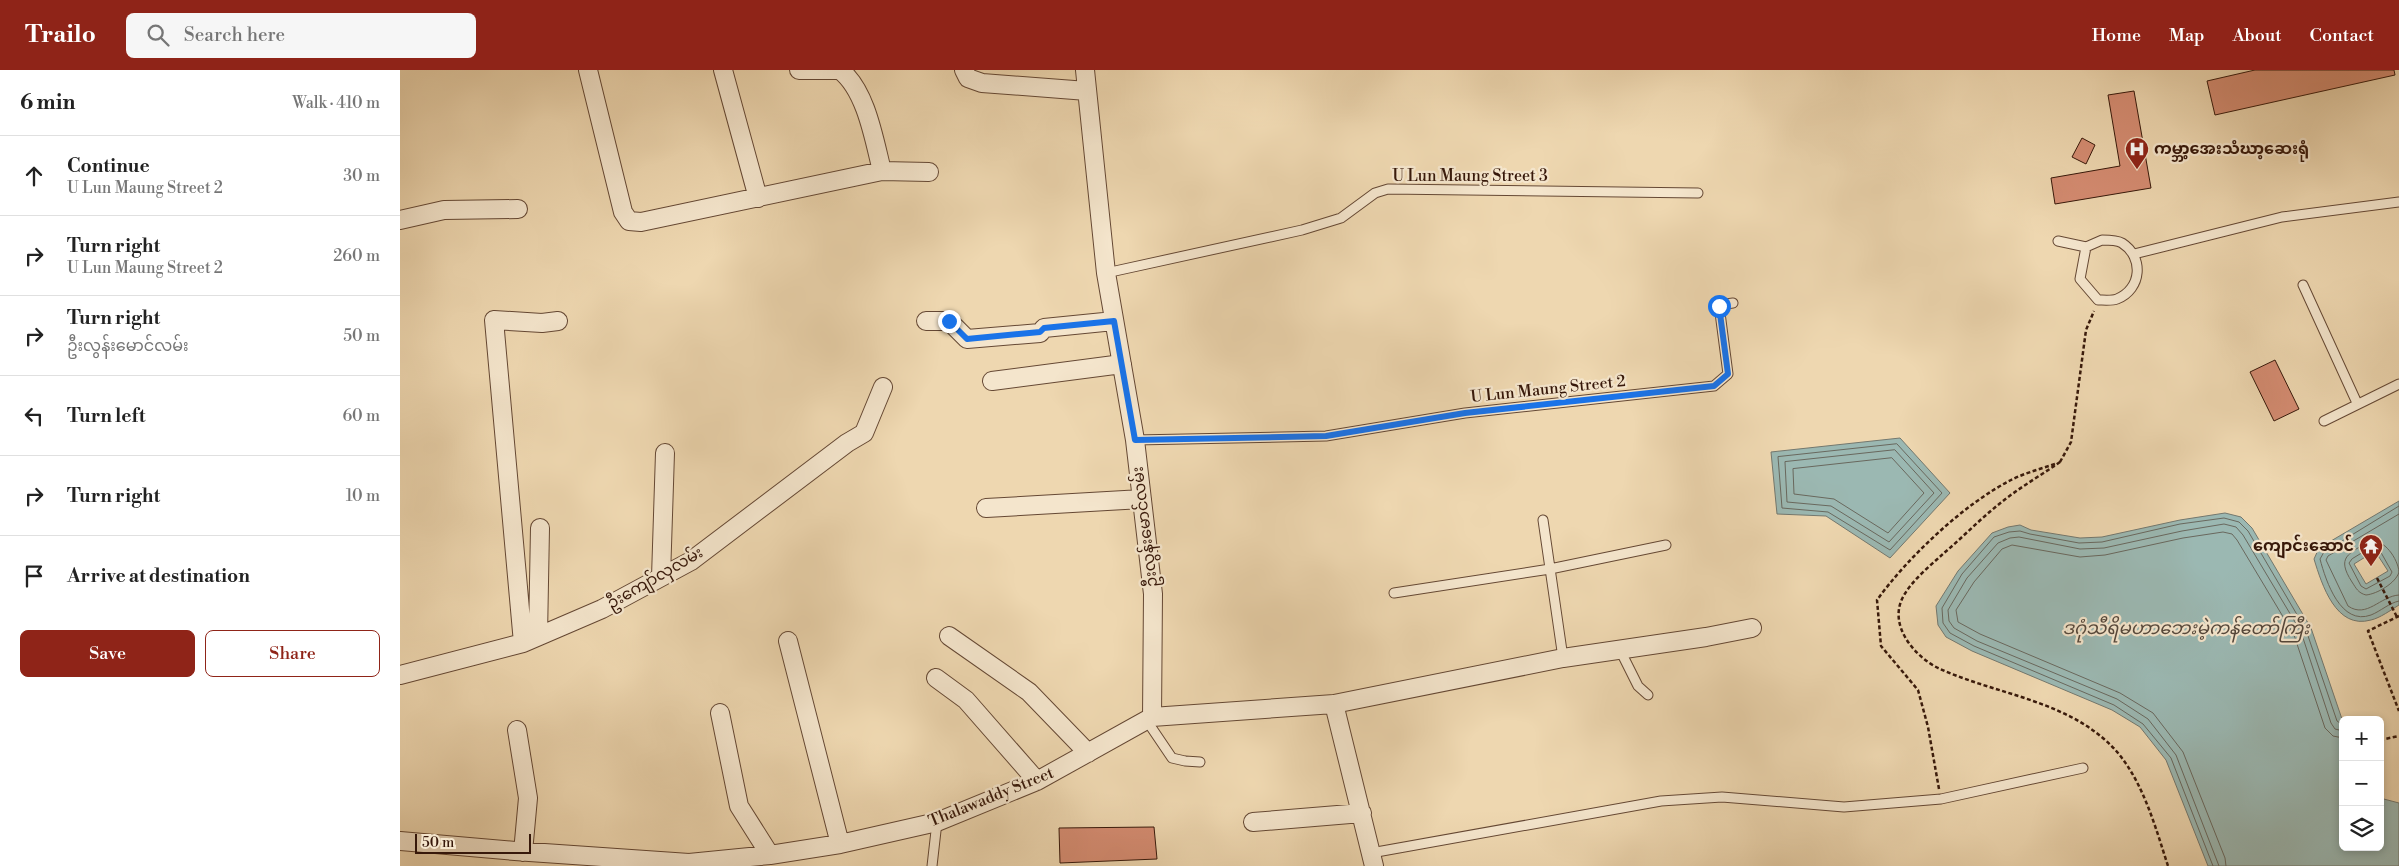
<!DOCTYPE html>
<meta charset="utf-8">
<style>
:root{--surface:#fff;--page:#f6f6f6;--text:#222;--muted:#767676;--line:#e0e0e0;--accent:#8f2418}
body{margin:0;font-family:"Libre Bodoni","Noto Sans Myanmar",serif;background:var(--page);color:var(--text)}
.controls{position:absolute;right:15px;bottom:15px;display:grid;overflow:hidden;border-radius:8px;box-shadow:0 2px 8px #0003}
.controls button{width:45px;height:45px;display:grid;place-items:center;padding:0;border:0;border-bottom:1px solid var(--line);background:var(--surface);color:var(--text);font:25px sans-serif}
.scale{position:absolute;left:15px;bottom:12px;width:116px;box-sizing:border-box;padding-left:5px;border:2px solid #37180a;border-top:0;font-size:14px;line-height:18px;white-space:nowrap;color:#37180a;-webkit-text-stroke:4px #f4e5cc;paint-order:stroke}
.stop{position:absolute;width:15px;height:15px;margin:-11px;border:4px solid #1a73e8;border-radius:50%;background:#fff}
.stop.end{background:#1a73e8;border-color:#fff;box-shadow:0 1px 5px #0008}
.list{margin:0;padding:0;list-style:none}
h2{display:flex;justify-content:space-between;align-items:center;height:65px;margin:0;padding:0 20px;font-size:21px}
h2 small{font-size:16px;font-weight:400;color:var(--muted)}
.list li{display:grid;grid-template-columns:32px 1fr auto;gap:15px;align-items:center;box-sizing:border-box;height:80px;padding:0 20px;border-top:1px solid var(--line)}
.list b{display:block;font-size:19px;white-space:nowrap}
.list p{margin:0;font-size:16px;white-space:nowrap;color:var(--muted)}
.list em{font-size:16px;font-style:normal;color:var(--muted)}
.actions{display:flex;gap:10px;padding:15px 20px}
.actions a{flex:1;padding:11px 0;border:1px solid var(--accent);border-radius:8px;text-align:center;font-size:18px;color:var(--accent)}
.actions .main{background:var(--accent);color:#fff}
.icon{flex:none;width:28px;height:28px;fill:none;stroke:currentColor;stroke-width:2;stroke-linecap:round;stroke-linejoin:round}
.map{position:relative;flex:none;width:1999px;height:796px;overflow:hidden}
header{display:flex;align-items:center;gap:30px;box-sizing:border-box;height:70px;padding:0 25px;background:var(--accent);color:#fff}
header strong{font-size:24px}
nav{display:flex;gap:28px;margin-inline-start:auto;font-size:18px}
.search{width:350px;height:45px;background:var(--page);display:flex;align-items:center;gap:12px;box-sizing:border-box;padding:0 18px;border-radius:8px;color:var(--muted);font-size:19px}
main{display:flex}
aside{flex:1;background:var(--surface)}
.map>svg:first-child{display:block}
.water{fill:#9bb8b2;stroke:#73786f;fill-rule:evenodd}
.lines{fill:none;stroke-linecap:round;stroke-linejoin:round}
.shore{stroke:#69685e;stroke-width:1}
.building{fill:#d58c72;stroke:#37180a}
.lane-casing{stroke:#654834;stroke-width:11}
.street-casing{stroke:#654834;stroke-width:20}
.path{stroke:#37180a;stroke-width:2.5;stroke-dasharray:4 2.5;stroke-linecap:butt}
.lane{stroke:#f4e5cc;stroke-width:9}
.street{stroke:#f4e5cc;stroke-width:18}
.route{stroke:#1a73e8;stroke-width:6}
.labels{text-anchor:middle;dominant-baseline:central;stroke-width:4.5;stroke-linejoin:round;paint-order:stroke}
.poi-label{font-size:16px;font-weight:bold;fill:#37180a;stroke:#f4e5cc;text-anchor:start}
.street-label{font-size:16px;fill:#37180a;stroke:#f4e5cc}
.water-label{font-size:18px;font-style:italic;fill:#55483c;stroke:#f4e5cc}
</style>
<header>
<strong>Trailo</strong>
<div class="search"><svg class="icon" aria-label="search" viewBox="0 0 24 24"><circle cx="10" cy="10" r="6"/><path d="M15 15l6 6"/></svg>Search here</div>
<nav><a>Home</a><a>Map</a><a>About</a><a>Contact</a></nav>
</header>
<main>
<aside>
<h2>6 min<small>Walk · 410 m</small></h2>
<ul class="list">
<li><svg class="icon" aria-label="ahead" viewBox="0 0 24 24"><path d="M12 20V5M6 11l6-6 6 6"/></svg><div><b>Continue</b><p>U Lun Maung Street 2</p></div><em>30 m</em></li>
<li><svg class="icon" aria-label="right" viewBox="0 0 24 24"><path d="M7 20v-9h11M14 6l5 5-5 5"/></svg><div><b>Turn right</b><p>U Lun Maung Street 2</p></div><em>260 m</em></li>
<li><svg class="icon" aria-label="right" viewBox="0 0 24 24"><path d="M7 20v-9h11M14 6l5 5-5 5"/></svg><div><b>Turn right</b><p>ဦးလွန်းမောင်လမ်း</p></div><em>50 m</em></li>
<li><svg class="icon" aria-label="left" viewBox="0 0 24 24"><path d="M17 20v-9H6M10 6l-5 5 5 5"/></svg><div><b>Turn left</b></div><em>60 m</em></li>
<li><svg class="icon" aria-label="right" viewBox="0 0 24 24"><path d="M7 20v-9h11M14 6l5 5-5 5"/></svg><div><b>Turn right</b></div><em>10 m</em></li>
<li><svg class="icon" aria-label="arrive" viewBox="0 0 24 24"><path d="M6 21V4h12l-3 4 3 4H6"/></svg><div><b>Arrive at destination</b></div></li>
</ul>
<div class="actions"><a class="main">Save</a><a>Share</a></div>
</aside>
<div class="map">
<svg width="1999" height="796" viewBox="0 0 1999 796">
<rect width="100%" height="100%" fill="#eed7b0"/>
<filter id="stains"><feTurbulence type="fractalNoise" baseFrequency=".004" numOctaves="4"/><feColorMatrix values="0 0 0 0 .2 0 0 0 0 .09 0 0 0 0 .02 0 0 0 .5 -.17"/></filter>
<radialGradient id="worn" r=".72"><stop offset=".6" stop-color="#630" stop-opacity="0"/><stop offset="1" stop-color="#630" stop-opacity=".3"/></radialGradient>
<path class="water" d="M1500 368 1550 423 1490 488 1426 446 1377 444 1371 382Z
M1999 431V535C1991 540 1980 548 1971 550 1936 560 1922 515 1914 489L1919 478ZM1975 481 1988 501 1966 514 1954 494Z
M1825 443 1841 447 1852 458 1911 558 1943 652V777H1980V728L1999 733V796H1808L1766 690 1740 657 1712 640 1572 581 1546 567 1538 555 1536 536 1558 501 1592 463 1608 457 1620 455 1631 460 1680 468 1702 467 1780 450Z"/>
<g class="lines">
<path class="shore" d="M1497 374 1542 423 1490 480 1428 442 1382 438 1378 387Z
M1495 380 1534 423 1489 472 1431 436 1387 432 1385 392Z
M1492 388 1524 423 1488 463 1434 429 1394 424 1393 399Z
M1999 436 1924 482 1920 489C1926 512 1941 556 1971 545 1981 541 1989 533 1999 531
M1999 444 1928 486 1926 490 1948 536C1967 549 1980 526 1999 525
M1970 471C1984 468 1998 489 1999 502 1996 513 1977 524 1966 525 1958 523 1956 518 1952 512 1936 487 1948 484 1970 471Z
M1972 477 1979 479 1992 502 1990 506 1966 519 1961 516 1949 493 1952 489Z
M1813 796 1771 688 1743 654 1714 635 1574 576 1550 563 1543 553 1542 538 1562 504 1594 467 1609 462 1620 461 1630 464 1679 473 1702 472 1780 454 1824 448 1839 452 1848 461 1906 560 1937 651 1943 655
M1819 796 1776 685 1748 649 1717 629 1577 571 1554 558 1549 551 1548 540 1567 508 1598 473 1610 468 1619 467 1680 479 1704 478 1782 461 1824 454 1836 457 1843 465 1901 562 1931 653 1935 659 1943 661
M1826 796 1825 788 1783 682 1753 643 1720 623 1580 564 1558 552 1556 540 1574 512 1602 479 1612 475 1680 487 1705 485 1783 468 1823 462 1832 464 1837 470 1894 565 1925 658 1933 666 1943 668"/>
</g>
<path class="building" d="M1855 0H1994L1995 5 1815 45 1807 11Z
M1734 21 1751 118 1655 134 1651 108 1720 96 1708 25Z
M1682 68 1695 75 1686 94 1672 87Z
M1875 290 1899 339 1874 351 1850 302Z
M754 757 757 789 660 793 659 758Z"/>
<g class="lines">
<g class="lane-casing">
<path id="lane" d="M1702 170C1708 170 1717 170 1722 173 1744 187 1742 219 1717 229 1712 231 1703 230 1698 230L1680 209 1686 177Z
M1658 171 1686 177
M1734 184 1882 147 1999 132
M706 203 902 160 941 148 975 123 988 119 1298 123
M1903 215 1957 333
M1924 351 1999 314
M735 370 926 366 1065 343 1314 316 1328 304 1319 235 1333 233
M1143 450 1163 588
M994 523 1150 499 1266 475
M1220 580 1238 616 1248 625
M747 651 772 688 785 691 800 692
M971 783 1261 731 1322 727 1444 737 1541 729 1683 698
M532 796 537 752"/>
</g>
<g class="street-casing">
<path id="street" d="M188 0 223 142 229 151 241 152 482 101 529 102
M323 0 358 128
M399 0H438
M440 0C466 20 474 69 482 101
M564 0 568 8 582 13 687 21
M685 0 706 203 735 370 753 524 752 647
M0 150 44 140 118 139
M526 251H549L567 269 640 263 644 258 714 251
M592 311 722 294
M586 438 742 429
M261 507 265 383
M138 566 140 458
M549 566 629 622 688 683
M388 571 440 774
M123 573 94 250 142 253 158 251
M0 605 123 573 202 539 291 491 447 373 464 363 483 317
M536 608 566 630 637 711
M934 634 974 796
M320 643 339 736 370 785
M117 660 128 728 123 782
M853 752 962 743
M0 771 115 781 289 793 370 785 440 774 537 752 637 711 752 647 934 634 1163 588 1306 567 1352 558"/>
</g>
<path class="path" d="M1660 392C1640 406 1617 419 1598 435 1579 450 1562 468 1544 483 1530 496 1512 510 1503 527 1488 555 1514 586 1538 598 1592 623 1658 629 1704 669 1740 699 1754 753 1768 796
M1660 392 1671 372 1686 260 1694 241
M1977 508 1997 547
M1999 546 1968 561 1999 641
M1980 670 1999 666
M1539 719 1528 657 1518 620 1481 576 1477 530C1508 487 1564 434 1611 410 1625 403 1640 399 1655 394"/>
<use href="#lane" class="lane"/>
<use href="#street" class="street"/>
</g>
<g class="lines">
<path class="route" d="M549 251 567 269 640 262 644 258 714 251 735 370 926 366 1065 343 1314 316 1328 304 1319 236"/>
</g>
<defs>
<g id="hospital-pin" transform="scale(1.25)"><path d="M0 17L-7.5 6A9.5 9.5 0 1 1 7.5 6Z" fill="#8f2418" stroke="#f4e5cc"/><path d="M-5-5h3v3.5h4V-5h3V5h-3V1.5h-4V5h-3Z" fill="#fff"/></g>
<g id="temple-pin" transform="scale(1.25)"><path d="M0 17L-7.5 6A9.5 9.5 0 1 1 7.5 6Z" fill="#8f2418" stroke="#f4e5cc"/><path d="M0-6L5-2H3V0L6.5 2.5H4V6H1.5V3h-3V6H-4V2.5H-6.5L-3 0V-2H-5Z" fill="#fff"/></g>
</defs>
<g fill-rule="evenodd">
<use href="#hospital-pin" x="1737" y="79"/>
<use href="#temple-pin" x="1971" y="476"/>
</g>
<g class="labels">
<g class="poi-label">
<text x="1754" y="79">ကမ္ဘာ့အေးသံဃာ့ဆေးရုံ</text>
<text x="1954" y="476" text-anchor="end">ကျောင်းဆောင်</text>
</g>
<g class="street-label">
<text x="1070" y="106">U Lun Maung Street 3</text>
<text transform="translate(1148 319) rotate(-6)">U Lun Maung Street 2</text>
<text transform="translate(745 457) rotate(-97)">ဦးလွန်းမောင်လမ်း</text>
<text transform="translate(255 508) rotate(-30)">ဦးကျော်လှလမ်း</text>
<text transform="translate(591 727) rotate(-22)">Thalawaddy Street</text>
</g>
<g class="water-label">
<text x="1786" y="558">ဒဂုံသီရိမဟာဘေးမဲ့ကန်တော်ကြီး</text>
</g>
</g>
<rect width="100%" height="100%" filter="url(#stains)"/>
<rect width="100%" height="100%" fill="url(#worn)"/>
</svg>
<div class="controls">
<button>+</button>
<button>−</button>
<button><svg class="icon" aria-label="layers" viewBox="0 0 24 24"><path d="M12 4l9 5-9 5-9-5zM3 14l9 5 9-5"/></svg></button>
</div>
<div class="scale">50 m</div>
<div class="stop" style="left:1319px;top:236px"></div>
<div class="stop end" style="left:549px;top:251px"></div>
</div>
</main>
